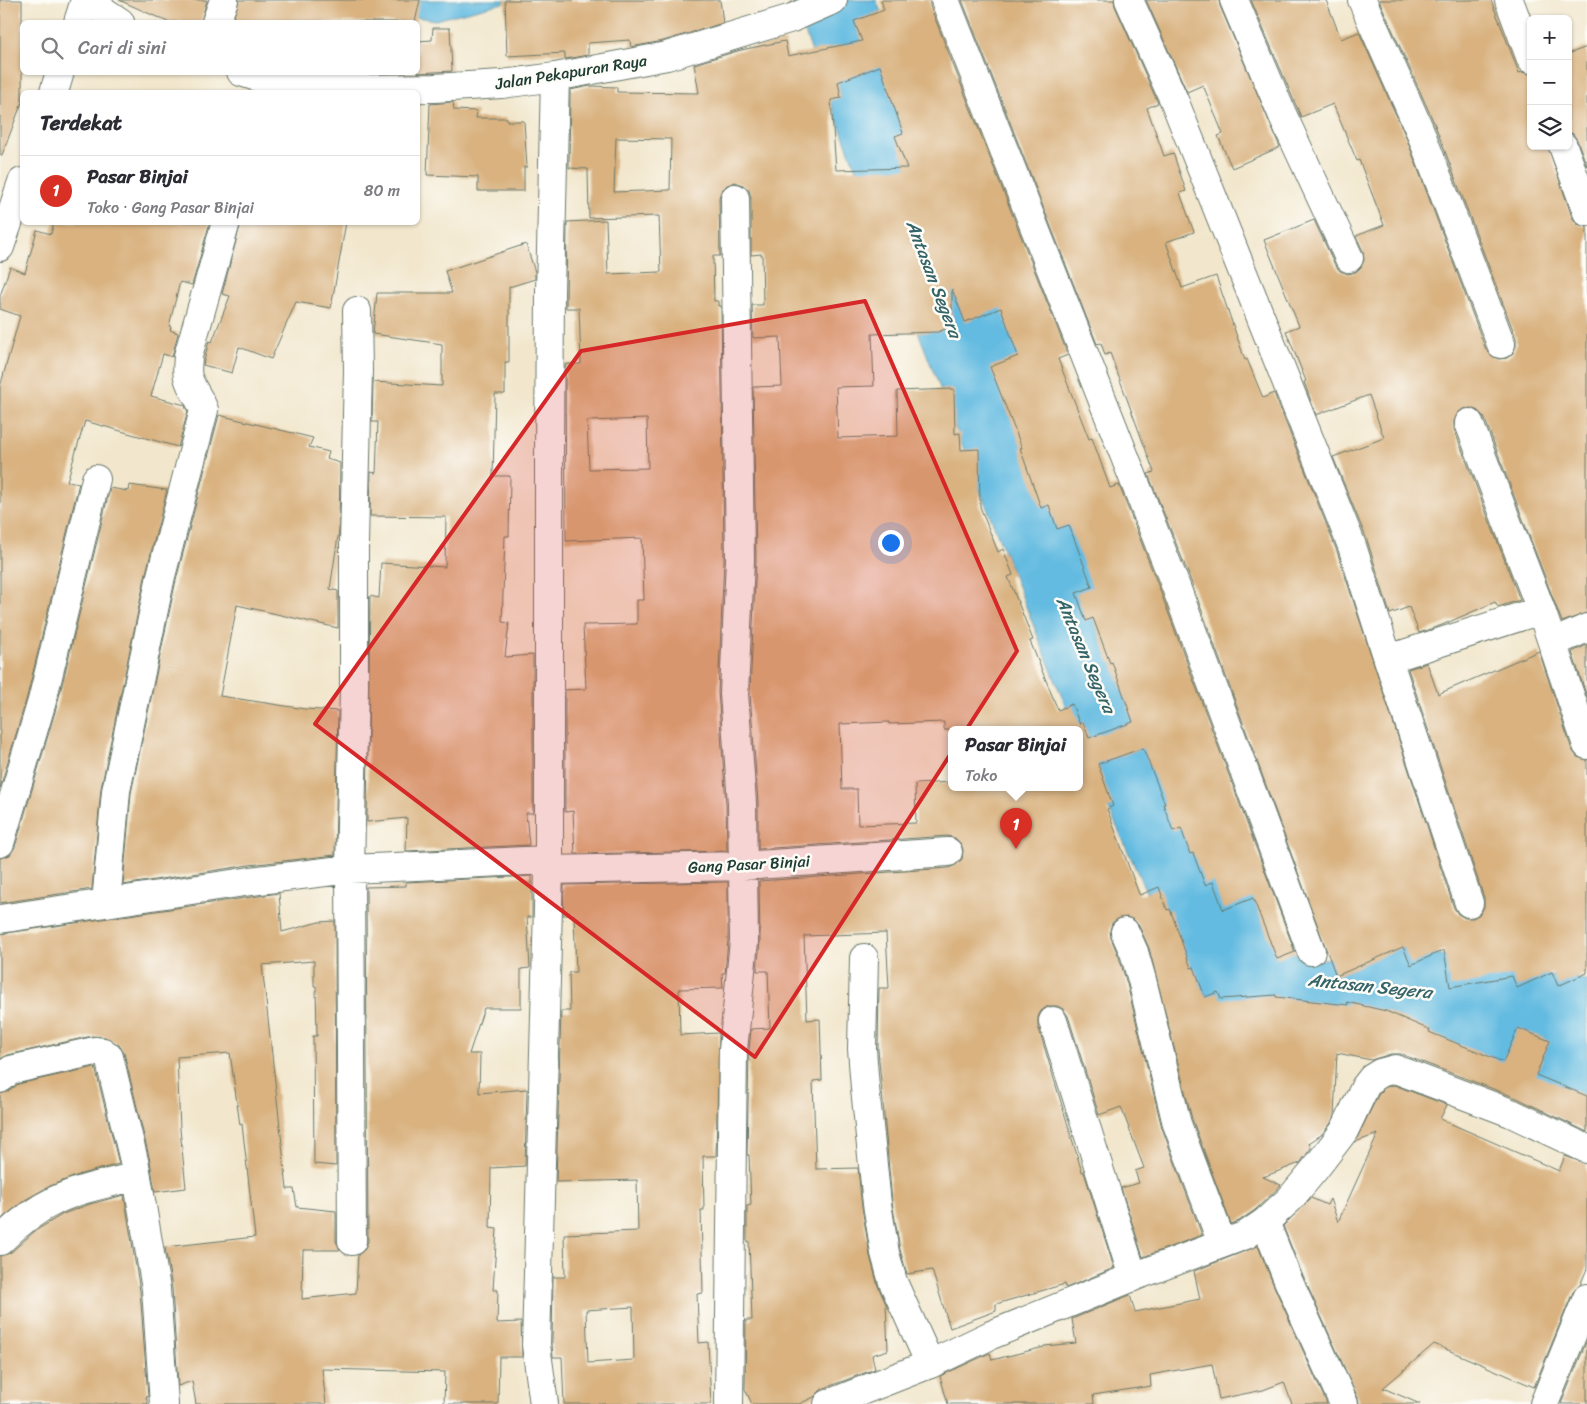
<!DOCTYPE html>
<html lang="id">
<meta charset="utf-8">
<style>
:root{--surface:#fff;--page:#f2f2f3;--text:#2b2b33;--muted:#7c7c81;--line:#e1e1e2;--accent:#d93025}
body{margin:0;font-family:Sriracha,sans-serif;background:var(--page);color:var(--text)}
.controls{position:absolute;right:15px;top:15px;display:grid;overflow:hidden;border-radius:8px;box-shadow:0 1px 4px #0004}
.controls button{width:45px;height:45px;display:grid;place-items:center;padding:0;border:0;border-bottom:1px solid var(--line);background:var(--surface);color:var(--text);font:25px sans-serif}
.you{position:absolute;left:890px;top:542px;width:18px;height:18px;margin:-12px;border:4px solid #fff;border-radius:50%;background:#1a73e8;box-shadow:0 0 0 8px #1a73e833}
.badge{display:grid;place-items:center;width:32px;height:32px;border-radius:50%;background:var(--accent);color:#fff;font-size:16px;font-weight:700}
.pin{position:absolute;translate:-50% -41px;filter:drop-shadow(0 1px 2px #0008)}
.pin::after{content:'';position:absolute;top:26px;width:18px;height:15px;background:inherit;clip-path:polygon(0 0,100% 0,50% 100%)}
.popup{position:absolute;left:948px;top:726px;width:135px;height:65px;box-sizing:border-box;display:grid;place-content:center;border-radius:8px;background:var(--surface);filter:drop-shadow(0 1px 4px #0005);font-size:16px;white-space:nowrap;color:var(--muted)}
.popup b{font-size:19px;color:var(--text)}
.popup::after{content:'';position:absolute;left:50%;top:100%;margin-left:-10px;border:10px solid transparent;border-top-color:var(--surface)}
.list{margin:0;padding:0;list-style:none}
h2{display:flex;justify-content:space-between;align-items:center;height:65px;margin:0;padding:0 20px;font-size:21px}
h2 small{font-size:16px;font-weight:400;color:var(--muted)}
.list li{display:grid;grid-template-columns:32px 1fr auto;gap:15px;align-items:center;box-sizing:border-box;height:70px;padding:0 20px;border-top:1px solid var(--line)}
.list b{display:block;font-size:19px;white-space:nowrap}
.list p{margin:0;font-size:16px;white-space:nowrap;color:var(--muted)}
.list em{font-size:16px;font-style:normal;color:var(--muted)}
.icon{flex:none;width:28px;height:28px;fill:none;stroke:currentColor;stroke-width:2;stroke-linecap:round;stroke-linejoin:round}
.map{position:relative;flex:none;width:1587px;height:1404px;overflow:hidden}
.search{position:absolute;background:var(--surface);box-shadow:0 1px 4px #0004;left:20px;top:20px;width:400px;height:55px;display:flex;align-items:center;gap:12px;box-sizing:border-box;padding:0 18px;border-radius:8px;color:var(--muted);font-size:19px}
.panel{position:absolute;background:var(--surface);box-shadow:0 1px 4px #0004;left:20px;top:90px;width:400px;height:135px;border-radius:8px}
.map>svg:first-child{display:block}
.water{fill:#64bbe1;stroke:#427c8a}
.building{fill:#d9b280;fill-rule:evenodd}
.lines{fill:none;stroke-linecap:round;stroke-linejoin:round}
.minor-casing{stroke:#69786a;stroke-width:30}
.tertiary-casing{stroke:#69786a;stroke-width:30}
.minor{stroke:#fff;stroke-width:28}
.tertiary{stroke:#fff;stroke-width:28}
.marked{fill:#d62828;fill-opacity:0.2;stroke:#d62828;stroke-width:4;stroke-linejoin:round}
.labels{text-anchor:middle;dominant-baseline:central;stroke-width:5;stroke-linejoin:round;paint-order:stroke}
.street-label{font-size:16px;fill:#1f3d34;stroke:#fdfcf7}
.water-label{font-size:18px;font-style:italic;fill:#346368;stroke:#fdfcf7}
</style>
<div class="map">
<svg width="1587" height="1404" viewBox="0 0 1587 1404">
<rect width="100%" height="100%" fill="#fdfcf7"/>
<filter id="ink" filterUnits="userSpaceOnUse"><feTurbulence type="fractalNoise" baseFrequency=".02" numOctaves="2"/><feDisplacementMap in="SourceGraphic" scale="10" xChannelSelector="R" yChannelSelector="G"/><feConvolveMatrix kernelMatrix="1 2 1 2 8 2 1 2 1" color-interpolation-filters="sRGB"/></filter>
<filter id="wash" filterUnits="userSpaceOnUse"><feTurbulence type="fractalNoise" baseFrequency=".0096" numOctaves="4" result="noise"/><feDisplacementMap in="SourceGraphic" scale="20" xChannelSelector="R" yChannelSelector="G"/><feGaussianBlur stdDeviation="1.12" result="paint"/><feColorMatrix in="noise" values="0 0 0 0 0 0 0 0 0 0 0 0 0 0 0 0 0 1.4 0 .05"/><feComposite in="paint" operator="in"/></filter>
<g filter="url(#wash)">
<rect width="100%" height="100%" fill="#f2e7cd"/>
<path class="water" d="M314 0H515L435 20Z
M793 0H876L1284 943 1298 956 1319 960 1397 947 1551 975 1587 980V1129L1448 1060 1217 1011 1191 975 1157 916 1082 749 1080 742V730H1075C979 488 882 245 793 0Z"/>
<g id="blocks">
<path class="building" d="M0 0H22V102L2 155H0Z
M119 0H207L201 22H168Z
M239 0H420L415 22H232Z
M505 0H720L723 23 663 41 631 47 630 40 588 43V55L565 59V53L507 56Z
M881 0H930V6L1068 355 1058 359 1089 439 1092 438 1110 488 1119 485 1158 585 1295 952 1277 959 1253 898 1223 910 1213 882 1205 885 1193 853 1190 854 1181 828 1173 831 1163 804H1165L1143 748 1098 764 1113 806 1107 809 1139 894 1140 895 1159 887 1167 910 1170 909 1191 968 1194 967 1205 997 1218 992 1221 999 1276 995V997L1348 1005 1347 1002 1386 1011 1430 1030 1429 1032 1503 1062 1518 1028 1550 1041 1536 1075 1587 1096V1132L1517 1098 1401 1054H1391L1371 1060 1337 1053 1334 1115 1331 1123 1321 1135 1309 1143 1311 1148 1300 1163 1263 1177 1281 1185 1255 1210 1239 1221 1231 1224 1192 1119 1149 948 1139 926 1134 920 1127 917 1119 918 1112 923 1110 930 1111 938 1119 957 1127 984 1162 1128 1202 1235 1143 1257 1121 1188 1139 1183 1135 1171 1144 1168 1121 1107 1099 1115 1068 1016 1063 1009 1057 1006H1048L1041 1011 1038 1017V1026L1082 1172H1084L1114 1268 1066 1288 1065 1284 996 1304V1311L950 1328 932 1270 907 1274 900 1250 892 1202 878 1049 879 988H889L886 933 804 936 807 1020 820 1019 822 1080 813 1081 816 1169 858 1168 862 1207 870 1256 878 1286 886 1304 888 1350 872 1355 875 1369 822 1389 814 1397 799 1404H752L745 1389 746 1320H752L749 1241H747V1206L751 1205 749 1155H747L749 1051 751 1029 770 1028 768 971H757L760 941 759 881 949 868 956 865 962 859 963 850 961 844 955 838 947 836 758 849V802L750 693 756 560 753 387 782 386 780 337 753 338 752 305H763L762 254 751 255V198L749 190 743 185 735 182 727 185 721 191 719 198 720 256H713L714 301H718V306H721L724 560 718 692 726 804 727 851 575 854 573 811 565 812V690L586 689 583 625 637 624V600H644L642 538 566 541 565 370 566 364H581L579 308H566L567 222 606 220 608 274 661 272 659 216 589 218 588 169 569 168 570 90 590 86 617 87V92L699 93 694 64 741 50 785 41 788 56 862 41 854 21 884 10ZM880 66 903 133 895 136 907 168 836 170 831 100 841 98 838 82ZM616 138 671 139 670 190 614 192ZM952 289 965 322 1001 308 1018 356 990 367 1022 448H1020L1041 508 1049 505 1057 529 1069 525 1092 587 1076 593 1086 621 1093 618 1110 663 1112 662 1133 722 1089 738 1083 722 1080 723V725L1072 704 1058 710 1030 641 1033 640 1008 577 1013 575 1003 549 998 552 980 507 979 449 961 450 960 433 955 434 954 389 897 391 898 436 838 438 836 387 874 386 872 334 938 332 952 326ZM647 419 648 468 589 469 587 421ZM889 722V724L944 722V730H1080V788H952V782L915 784 916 823 858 825 857 789H842L840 724Z
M962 0H1114L1115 6 1158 103 1147 108 1164 156 1173 153 1186 191 1180 193 1194 232 1166 242 1182 288 1216 276 1245 360 1247 359 1263 398 1274 393 1337 551 1454 908 1458 914 1465 918H1473L1480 914 1484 907V898L1408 669 1427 663 1438 694 1539 651 1572 750 1577 757 1587 760V973L1558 986 1552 972 1517 988 1512 976 1450 987 1444 950 1411 965 1403 947 1336 976 1188 573 1148 474 1154 472 1110 353 1105 355 1101 343 1097 344Z
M1146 0H1219L1220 6 1280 147 1232 168 1218 136 1223 134 1203 85 1187 92Z
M1251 0H1326L1341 39 1359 32 1406 137 1486 350 1492 356 1499 359 1507 358 1513 353 1516 346V338L1435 125 1379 0H1491L1519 73 1522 72 1531 74V146H1548L1572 217 1577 224 1587 227V613L1562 622 1484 417 1478 411 1471 408 1463 409 1457 414 1454 421V429L1520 600 1498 607 1495 602 1442 625 1419 633 1409 607 1390 614 1367 540 1333 457 1384 438 1369 395 1316 415 1304 382 1306 381 1286 331 1299 326 1264 240 1314 220 1335 265 1340 271 1348 274 1356 272 1361 267 1364 260 1363 251 1356 236 1384 225 1359 160 1357 161 1333 104 1301 117Z
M433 28H450L452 71 418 73V41L432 40Z
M1587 47V166L1577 140 1573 134 1568 132V54Z
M453 102 454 110 477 111 476 118H507V121H524L527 167H524V191H478V177L427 175 430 104Z
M54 222H210L192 285 180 282 169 326 171 327 170 330 178 333 172 357 163 354 151 396 185 405 186 409 188 411 178 447 85 421 67 481 79 483 27 697 0 788V387L20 316 0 309V296L10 267 25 273 37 230 51 234Z
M241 222H346L331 308 296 302 271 359 239 347 232 373 203 365 209 341 212 342 230 296 222 294Z
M526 244 535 272V279L509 287V362H505V394H495L493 476H510L509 536H505L502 622 509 623 505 657 533 655V813H526L529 845 406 851 407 818 367 822 370 596 379 598 381 563 445 567 446 517 370 516 371 472 376 473 378 422H372L373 382 442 386V344L373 334 377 293H452L445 271Z
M219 415 313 438 309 447 329 452 327 459 340 463 339 530 330 589 338 591V628L237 605 220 696 305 709 338 711 335 855 249 865 123 885 131 793 176 580Z
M129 485 167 490 146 573 101 788 92 889 0 903V858L10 855 15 847 57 705 110 488 128 491Z
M1587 645V697L1572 652Z
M532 876V917H527L530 968 521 969V1008H484L469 1054H480L479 1093 527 1089 525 1166 491 1168 490 1228 497 1229 493 1290H498L497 1323 521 1322 522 1357H499L498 1404H444L445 1372 322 1369 326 1404H196L192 1381 178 1386 172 1288 165 1247 255 1237 242 1124 240 1125 230 1053 177 1057 180 1129 186 1188 155 1192 150 1161 124 1053 119 1045 105 1037 92 1036 8 1055 0 1059V934L279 893 282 932 319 922 335 921 336 1166 314 1164 313 1036H317L316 986H314V961L262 965 287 1189H294L297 1207 336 1211V1241L340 1250H303L302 1299 356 1293 358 1255 365 1249 368 1241 366 887 406 886V882Z
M728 882V940L725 973H722L723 988 679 989 680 1035 719 1033 716 1156H703L704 1210H701L703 1293 697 1294 699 1343 708 1342 711 1404H564L562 1357H553L552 1344 553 1277H565L564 1234 638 1231 637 1180 556 1182 561 1011H570L569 972H576L574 915H563L564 885ZM633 1307 634 1360 588 1363 586 1310Z
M95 1067 119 1164 81 1174 50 1186 25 1200 0 1220V1094L9 1091 18 1084Z
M1394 1085 1447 1105 1440 1119 1559 1171 1565 1156 1587 1164V1269L1580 1285 1573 1292 1534 1387 1434 1344 1383 1388 1420 1404H1359L1358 1398 1302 1274 1283 1226 1311 1198 1327 1205 1330 1199 1338 1222 1378 1134 1355 1142 1378 1095 1386 1087Z
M124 1195 140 1291 148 1397H146L148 1404H0V1256L10 1253 35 1231 63 1214 90 1204Z
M1258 1246 1274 1286 1327 1404H1292L1284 1382 1263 1390 1219 1399 1212 1364 1150 1375 1151 1386 1093 1395 1094 1404H948L940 1376 990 1353 992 1360 1044 1347V1346L1076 1343 1072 1319 1130 1295 1135 1312 1200 1299 1194 1271Z
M1587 1340V1404H1561Z"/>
</g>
</g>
<g filter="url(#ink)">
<use href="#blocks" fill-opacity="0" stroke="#69786a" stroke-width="1"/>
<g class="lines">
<g class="minor-casing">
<path id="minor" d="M945 0 1173 579 1311 951
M1129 0 1174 100 1352 546 1388 659 1469 903
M1234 0 1283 116 1349 258
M1362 0 1420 131 1501 344
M1509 0 1531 59
M78 22 85 0
M216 22 224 0
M54 92 60 72
M1563 146 1587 212
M0 247 22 182
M1469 423 1541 610 1587 745
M1553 643 1587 628
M1388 659 1541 610
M0 843 42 701 96 479
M549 870 742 866 948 852
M106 903 116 791 161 576 204 410C200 398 191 389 188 377 186 370 188 362 188 356L226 222
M0 919 251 881 350 869 549 860
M1125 932 1134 952 1142 980 1177 1124 1222 1243
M864 958 862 1049 865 1088 877 1204 885 1253 893 1282 930 1364
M1053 1021 1133 1277
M0 1079 11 1070 95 1051 103 1052 109 1057 135 1165 156 1289 164 1404
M1265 1222 1288 1280 1344 1404
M0 1241C16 1225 35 1210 56 1200 81 1188 110 1183 137 1176
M352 1241 350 869 354 687V544L358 371 357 311
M729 1404 733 1050 744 941 742 803 734 693 740 560 735 198
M1544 1404 1587 1298"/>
</g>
<g class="tertiary-casing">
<path id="tertiary" d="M87 0 120 22
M241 72 266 80 354 89 434 88 502 84 555 77 667 56 792 18 833 0
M544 1404 536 1345 549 870V460L550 292 555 77
M828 1404 930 1364 991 1335 1133 1277 1246 1235 1265 1222 1290 1199 1315 1169 1344 1131 1365 1087 1372 1078 1380 1073 1395 1069 1511 1113 1587 1149"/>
</g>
<use href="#minor" class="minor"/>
<use href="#tertiary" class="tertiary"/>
</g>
</g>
<path class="marked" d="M865 301 1017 651 755 1057 315 724 581 351Z"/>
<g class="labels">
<g class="street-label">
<text transform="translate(571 72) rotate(-9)">Jalan Pekapuran Raya</text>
<text transform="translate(749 864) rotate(-3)">Gang Pasar Binjai</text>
</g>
<g class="water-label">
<text transform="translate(934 279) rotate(69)">Antasan Segera</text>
<text transform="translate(1086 655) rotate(67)">Antasan Segera</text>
<text transform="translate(1370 986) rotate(6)">Antasan Segera</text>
</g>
</g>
</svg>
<div class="controls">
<button>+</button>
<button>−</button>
<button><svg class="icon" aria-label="layers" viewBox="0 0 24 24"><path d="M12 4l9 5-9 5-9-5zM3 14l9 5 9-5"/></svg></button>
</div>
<div class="you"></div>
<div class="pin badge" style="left:1016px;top:849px">1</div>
<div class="popup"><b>Pasar Binjai</b>Toko</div>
<div class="search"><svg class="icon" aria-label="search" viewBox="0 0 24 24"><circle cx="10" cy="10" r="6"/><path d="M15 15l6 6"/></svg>Cari di sini</div>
<section class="panel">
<h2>Terdekat<small></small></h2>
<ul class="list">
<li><span class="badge">1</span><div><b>Pasar Binjai</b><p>Toko · Gang Pasar Binjai</p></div><em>80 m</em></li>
</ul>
</section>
</div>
